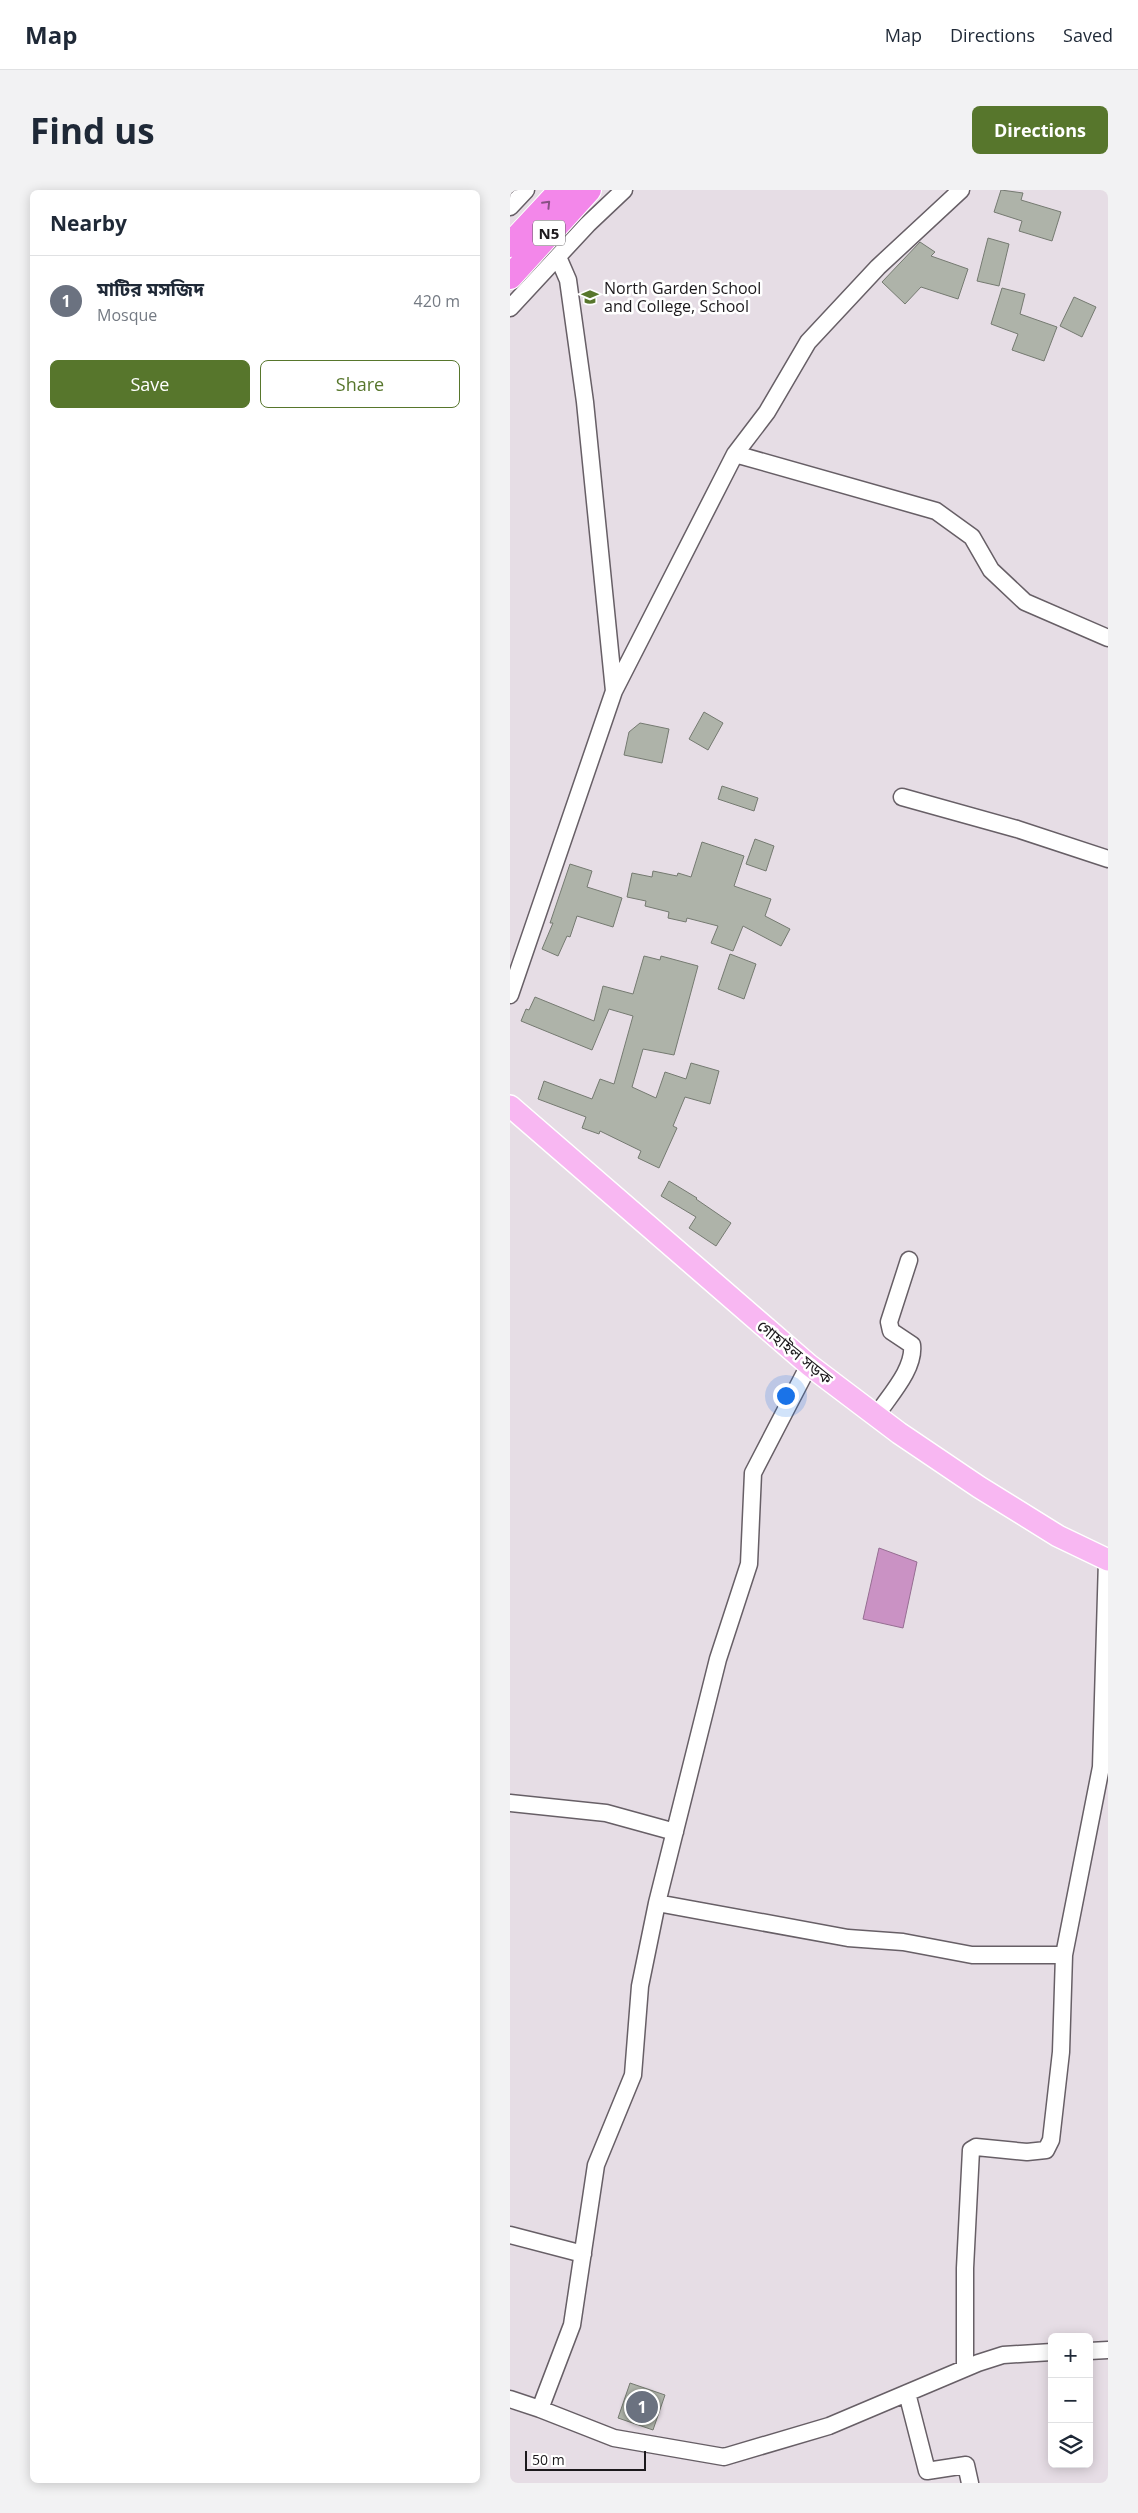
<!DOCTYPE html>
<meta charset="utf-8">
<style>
:root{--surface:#fff;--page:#f2f2f3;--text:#1f2937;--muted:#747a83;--line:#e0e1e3;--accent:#57762c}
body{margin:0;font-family:"Open Sans","Noto Sans Bengali",sans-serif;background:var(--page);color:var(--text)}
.controls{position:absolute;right:15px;bottom:15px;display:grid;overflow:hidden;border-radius:8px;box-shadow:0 2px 12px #0003}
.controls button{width:45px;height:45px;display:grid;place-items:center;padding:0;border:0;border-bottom:1px solid var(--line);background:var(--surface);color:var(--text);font:25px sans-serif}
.scale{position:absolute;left:15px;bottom:12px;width:121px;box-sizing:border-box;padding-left:5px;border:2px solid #1c191c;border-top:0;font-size:14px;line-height:18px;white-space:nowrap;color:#1c191c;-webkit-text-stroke:4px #fff;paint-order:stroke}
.you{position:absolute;left:275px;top:1205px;width:18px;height:18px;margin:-12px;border:4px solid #fff;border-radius:50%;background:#1a73e8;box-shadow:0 0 0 8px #1a73e833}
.badge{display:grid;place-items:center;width:32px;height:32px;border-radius:50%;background:var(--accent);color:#fff;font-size:16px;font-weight:700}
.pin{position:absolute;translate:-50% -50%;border:2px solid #fff;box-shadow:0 1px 5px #0006}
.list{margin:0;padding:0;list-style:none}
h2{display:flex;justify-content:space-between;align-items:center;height:65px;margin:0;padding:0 20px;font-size:21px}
h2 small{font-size:16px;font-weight:400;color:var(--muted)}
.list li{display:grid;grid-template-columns:32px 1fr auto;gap:15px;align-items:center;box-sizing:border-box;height:90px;padding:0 20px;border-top:1px solid var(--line)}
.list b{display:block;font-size:19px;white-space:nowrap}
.list p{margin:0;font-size:16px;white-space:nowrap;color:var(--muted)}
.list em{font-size:16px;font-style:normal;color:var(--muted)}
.actions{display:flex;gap:10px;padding:15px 20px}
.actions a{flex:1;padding:11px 0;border:1px solid var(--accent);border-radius:8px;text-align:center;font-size:18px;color:var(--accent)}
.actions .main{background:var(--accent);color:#fff}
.icon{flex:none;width:28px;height:28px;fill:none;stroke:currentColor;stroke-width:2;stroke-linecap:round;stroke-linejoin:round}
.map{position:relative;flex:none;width:598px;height:2293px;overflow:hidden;border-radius:8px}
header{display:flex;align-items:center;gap:30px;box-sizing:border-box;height:70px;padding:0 25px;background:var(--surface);border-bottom:1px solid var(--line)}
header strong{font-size:24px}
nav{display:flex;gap:28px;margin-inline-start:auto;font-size:18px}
.intro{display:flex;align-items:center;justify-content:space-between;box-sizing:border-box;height:120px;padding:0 30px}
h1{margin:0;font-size:35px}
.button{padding:12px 22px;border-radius:8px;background:var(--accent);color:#fff;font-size:18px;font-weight:700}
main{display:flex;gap:30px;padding:0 30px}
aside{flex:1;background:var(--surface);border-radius:8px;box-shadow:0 2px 12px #0003}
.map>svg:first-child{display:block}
.water{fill:#ca92c4;stroke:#966e92}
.building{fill:#aeb3a9;stroke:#757a71}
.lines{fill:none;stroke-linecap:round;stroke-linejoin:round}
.minor-casing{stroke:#675f66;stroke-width:19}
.major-casing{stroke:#fff;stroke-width:24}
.highway-casing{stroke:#fff;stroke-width:26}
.minor{stroke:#fff;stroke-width:16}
.major{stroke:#f8b7f2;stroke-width:21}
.highway{stroke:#f387ea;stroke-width:24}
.oneway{stroke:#885083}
.labels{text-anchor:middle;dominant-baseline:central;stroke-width:5;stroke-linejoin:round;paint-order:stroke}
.shield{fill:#fff;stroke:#605e60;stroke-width:1}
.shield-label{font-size:15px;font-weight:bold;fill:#1c191c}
.poi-label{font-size:16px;fill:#1c191c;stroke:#fff;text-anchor:start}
.street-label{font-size:16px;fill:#1c191c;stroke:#fff}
</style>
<header>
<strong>Map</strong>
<nav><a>Map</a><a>Directions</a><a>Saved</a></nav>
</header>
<div class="intro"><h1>Find us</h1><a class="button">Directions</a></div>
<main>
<aside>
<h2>Nearby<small></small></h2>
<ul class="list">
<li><span class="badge" style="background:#6b7280">1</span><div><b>মাটির মসজিদ</b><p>Mosque</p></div><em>420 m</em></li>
</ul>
<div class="actions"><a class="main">Save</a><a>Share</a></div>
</aside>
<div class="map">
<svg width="598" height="2293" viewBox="0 0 598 2293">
<rect width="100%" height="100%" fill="#e6dde5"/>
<path class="water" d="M369 1358 407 1372 393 1438 353 1429Z"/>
<path class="building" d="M491 0 513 3 511 10 551 22 542 51 509 41 512 31 484 22Z
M478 48 499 54 489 96 467 91Z
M410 52 425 62 421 66 458 79 448 109 411 97 395 114 372 92Z
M492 98 515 104 510 124 547 137 534 171 502 160 508 144 481 134Z
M564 107 586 117 572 147 550 136Z
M194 522 213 533 198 560 179 549Z
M130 533 159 539 152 573 114 565 119 542Z
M212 596 248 608 244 621 208 609Z
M245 649 264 656 256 681 236 674Z
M192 652 234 666 224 696 261 709 255 726 280 739 271 756 233 736 223 761 201 753 208 736 177 728 176 732 158 728 159 722 135 716 136 711 117 707 122 683 142 687 143 681 167 686 168 683 181 687Z
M60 674 82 681 77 697 112 708 103 737 67 726 60 747 57 746 48 766 32 759 43 733H40Z
M220 764 246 774 234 809 208 799Z
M134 766 150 770 151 766 188 776 164 865 133 859 122 897 146 908 155 882 176 889 181 873 209 881 200 914 175 907 163 936 167 938 149 978 128 968 131 961 90 941 89 944 72 938 76 927 28 909 34 891 82 909 90 889 104 894 123 826 99 819 82 860 11 831 16 819 19 820 25 807 84 831 93 796 123 804Z
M159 991 187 1008 186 1009 221 1033 206 1056 179 1038 186 1027 151 1006Z
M120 2193 155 2205 143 2240 108 2228Z"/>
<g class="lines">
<g class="minor-casing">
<path id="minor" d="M0 17 16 0
M48 67 58 90 75 212 104 501
M0 118 78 34 114 0
M225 264 426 321 462 347 481 380 515 412 598 448
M392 607 507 639 598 669
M0 805 104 501 225 264 257 222 298 152 368 77 451 0
M299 1175 243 1283 239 1374 208 1469 147 1713 130 1796 123 1885 86 1975 62 2135 30 2219 104 2248 214 2267 319 2236 468 2173 493 2165 542 2162
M366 1226C379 1206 405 1179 402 1155L381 1141 379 1132 399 1070
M0 1613 96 1623 165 1642
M147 1713 338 1748 393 1752 462 1765H554
M0 2045 73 2064
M579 2161 598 2160
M455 2177V2078L461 1960 466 1957 517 1962 536 1960 541 1950 551 1862 554 1765 591 1577 597 1370
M397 2203 417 2281 456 2275 460 2293
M0 2209 30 2219"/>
</g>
<g class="major-casing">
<path id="major" d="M0 916 299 1175 389 1243 469 1297 548 1346 598 1370"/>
</g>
<g class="highway-casing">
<path id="highway" d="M0 55 51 0
M0 87 79 0"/>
</g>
<use href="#minor" class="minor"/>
<use href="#major" class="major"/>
<use href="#highway" class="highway"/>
</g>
<defs><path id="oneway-chevron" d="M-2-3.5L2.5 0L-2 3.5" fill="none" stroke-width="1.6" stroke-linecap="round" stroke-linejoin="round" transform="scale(1.25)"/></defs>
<use class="oneway" href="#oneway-chevron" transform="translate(37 14) rotate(-46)"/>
<defs>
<g id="school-bare" transform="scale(1.35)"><path d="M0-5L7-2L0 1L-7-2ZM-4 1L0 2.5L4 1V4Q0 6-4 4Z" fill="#57762c" stroke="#fff" stroke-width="2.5" paint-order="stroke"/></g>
</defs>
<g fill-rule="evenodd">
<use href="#school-bare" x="80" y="107"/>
</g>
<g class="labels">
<rect class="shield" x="23" y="30.5" width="32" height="25" rx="4"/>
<g class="shield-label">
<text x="39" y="43">N5</text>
</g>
<g class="poi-label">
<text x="94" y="98">North Garden School<tspan x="94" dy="18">and College, School</tspan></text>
</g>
<g class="street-label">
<text transform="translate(285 1162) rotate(39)">গোহাইল সড়ক</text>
</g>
</g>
</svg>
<div class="controls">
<button>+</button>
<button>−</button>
<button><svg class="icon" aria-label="layers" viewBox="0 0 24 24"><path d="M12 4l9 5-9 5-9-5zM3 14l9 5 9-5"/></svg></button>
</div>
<div class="scale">50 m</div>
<div class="you"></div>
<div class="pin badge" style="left:132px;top:2217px;background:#6b7280">1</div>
</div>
</main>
